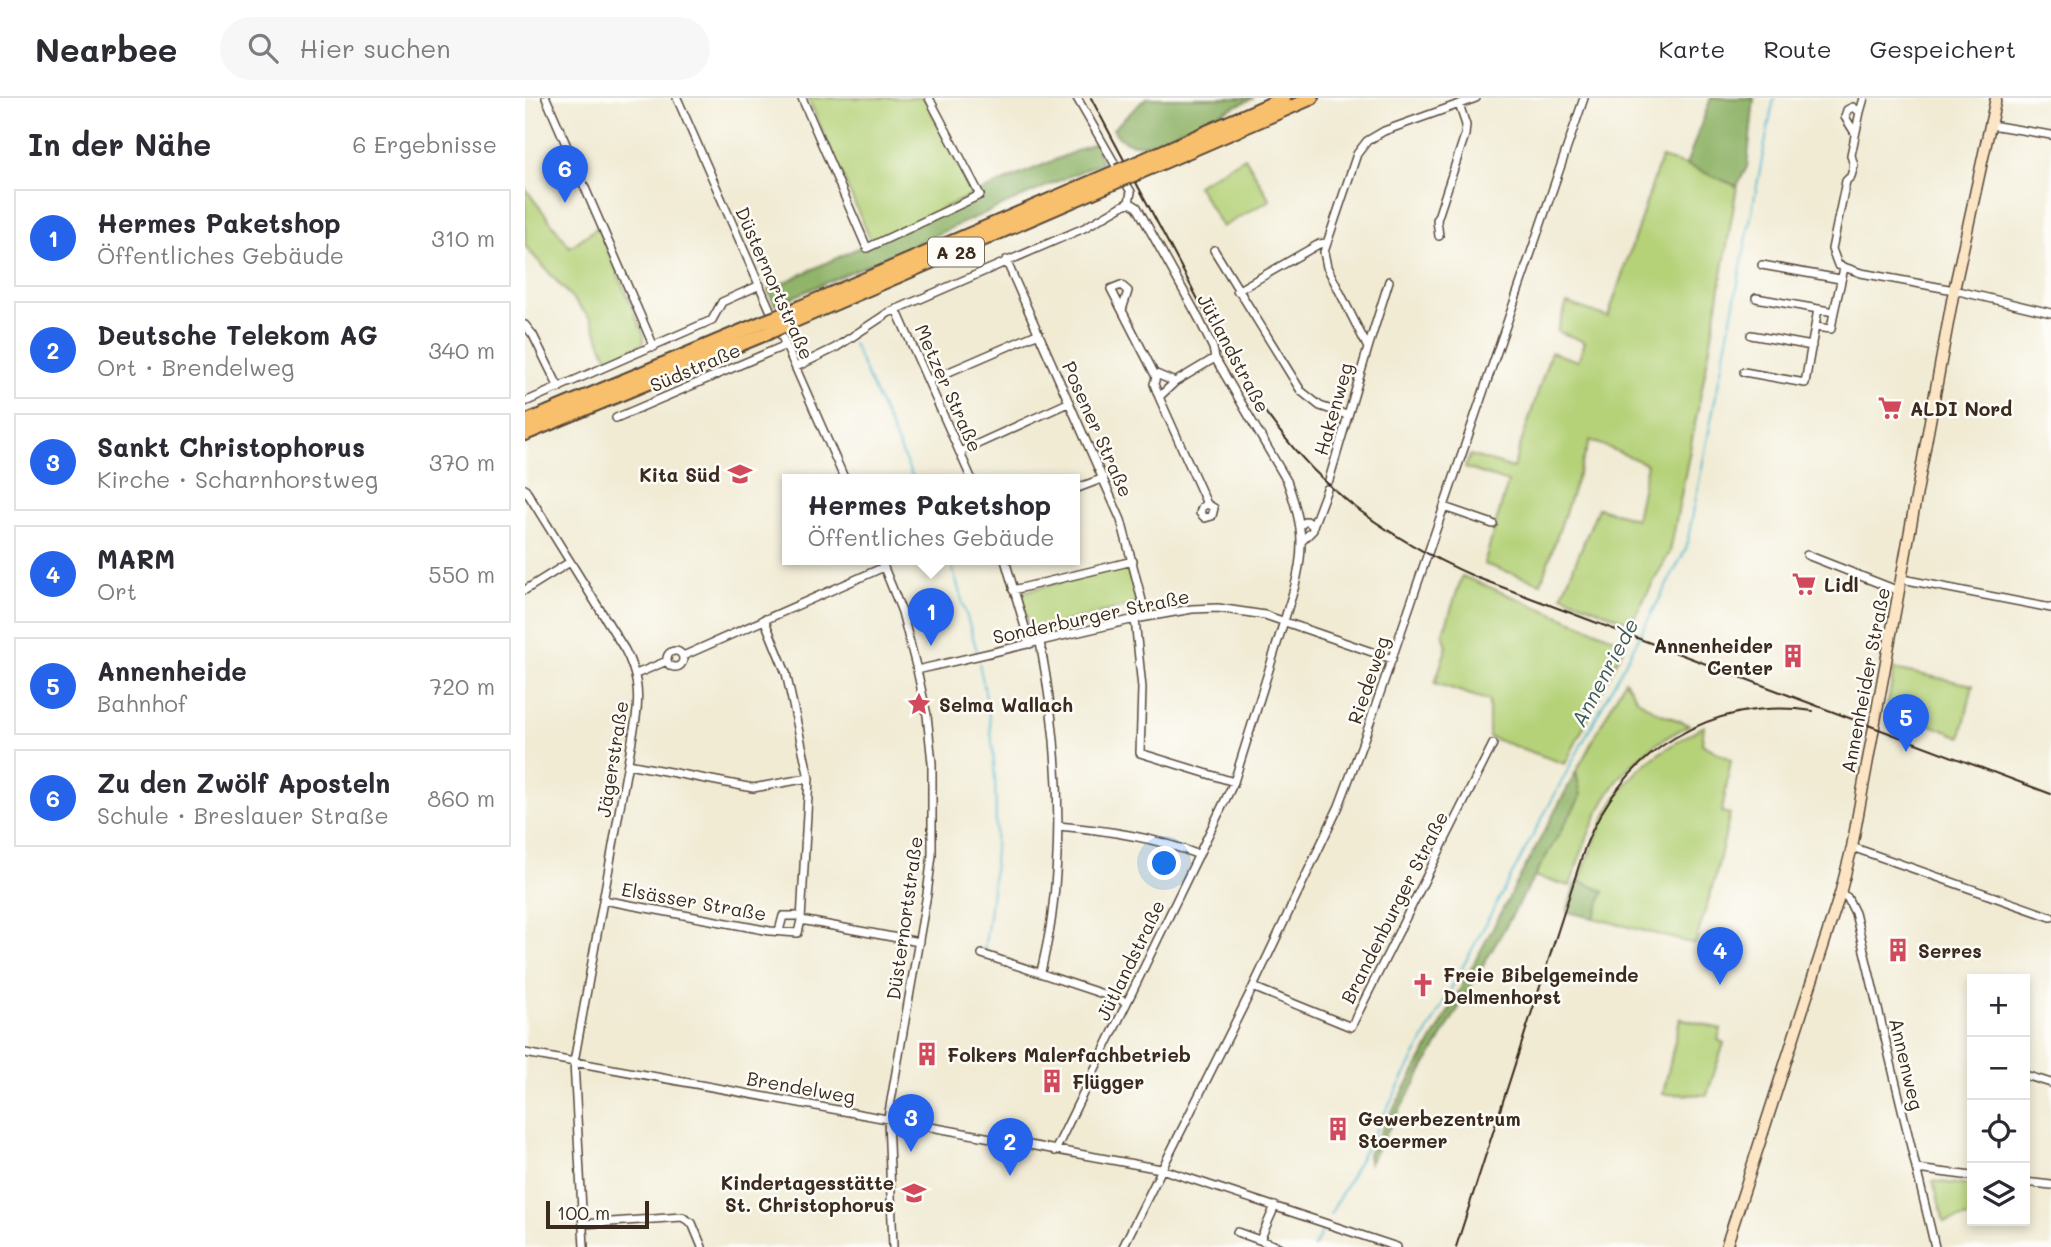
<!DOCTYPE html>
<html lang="de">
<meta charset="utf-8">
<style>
:root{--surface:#fff;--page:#f7f7f7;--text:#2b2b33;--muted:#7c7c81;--line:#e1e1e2;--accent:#2563eb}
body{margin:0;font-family:Mali,sans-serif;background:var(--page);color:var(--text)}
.controls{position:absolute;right:21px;bottom:21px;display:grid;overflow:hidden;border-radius:0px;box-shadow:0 4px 10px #0003}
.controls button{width:63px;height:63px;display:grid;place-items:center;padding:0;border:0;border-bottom:2px solid var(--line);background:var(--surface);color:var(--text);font:35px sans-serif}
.scale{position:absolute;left:21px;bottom:18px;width:103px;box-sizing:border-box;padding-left:7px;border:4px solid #3b2a1e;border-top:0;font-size:19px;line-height:24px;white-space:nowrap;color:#3b2a1e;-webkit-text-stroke:5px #fdfcf7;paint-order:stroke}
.you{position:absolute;left:640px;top:766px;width:24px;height:24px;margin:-18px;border:5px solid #fff;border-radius:50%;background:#1a73e8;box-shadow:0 0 0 10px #1a73e833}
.badge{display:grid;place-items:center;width:46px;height:46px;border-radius:50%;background:var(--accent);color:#fff;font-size:23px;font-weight:700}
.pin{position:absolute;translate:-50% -58px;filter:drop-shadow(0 2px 4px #0008)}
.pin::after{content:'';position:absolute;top:37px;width:24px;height:21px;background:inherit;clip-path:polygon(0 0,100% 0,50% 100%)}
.popup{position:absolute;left:257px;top:376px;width:298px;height:91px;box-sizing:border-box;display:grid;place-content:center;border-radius:0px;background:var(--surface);filter:drop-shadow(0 2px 5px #0005);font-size:23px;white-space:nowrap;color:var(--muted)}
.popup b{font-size:26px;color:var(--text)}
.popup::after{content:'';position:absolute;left:50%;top:100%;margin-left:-14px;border:14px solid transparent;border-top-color:var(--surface)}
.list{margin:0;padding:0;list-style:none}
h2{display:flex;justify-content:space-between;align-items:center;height:91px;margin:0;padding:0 28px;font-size:30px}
h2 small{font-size:23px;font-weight:400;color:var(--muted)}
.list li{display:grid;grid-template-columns:46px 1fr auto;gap:21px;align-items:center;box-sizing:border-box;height:98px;margin:0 14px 14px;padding:0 14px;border:2px solid var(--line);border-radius:0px}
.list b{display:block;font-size:26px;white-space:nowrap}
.list p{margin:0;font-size:23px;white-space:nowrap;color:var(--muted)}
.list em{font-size:23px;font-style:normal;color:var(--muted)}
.icon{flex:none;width:38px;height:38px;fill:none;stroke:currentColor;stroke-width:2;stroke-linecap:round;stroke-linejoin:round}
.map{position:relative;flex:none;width:1526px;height:1149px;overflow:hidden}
header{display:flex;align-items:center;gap:42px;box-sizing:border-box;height:98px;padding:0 35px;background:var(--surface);border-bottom:2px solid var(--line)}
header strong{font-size:33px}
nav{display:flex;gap:38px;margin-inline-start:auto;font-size:24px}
.search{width:490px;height:63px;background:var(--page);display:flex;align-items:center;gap:18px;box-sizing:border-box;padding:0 24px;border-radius:38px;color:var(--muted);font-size:26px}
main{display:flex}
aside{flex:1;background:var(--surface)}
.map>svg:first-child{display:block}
.green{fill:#b5d279;stroke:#787e4c;stroke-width:2}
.forest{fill:#90b469;stroke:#666f44;stroke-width:2}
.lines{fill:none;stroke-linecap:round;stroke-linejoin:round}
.stream{stroke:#4fb6ce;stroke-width:2}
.street-casing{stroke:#564739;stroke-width:10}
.secondary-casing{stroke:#564739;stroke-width:13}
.highway-casing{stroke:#564739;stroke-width:16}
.street{stroke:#fff;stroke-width:7}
.secondary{stroke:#fce5c4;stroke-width:10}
.highway{stroke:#f8bf6c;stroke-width:12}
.rail{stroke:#3b2a1e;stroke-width:2}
.highway-bridge-casing{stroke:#564739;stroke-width:16;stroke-linecap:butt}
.highway-bridge{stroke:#f8bf6c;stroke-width:12}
.labels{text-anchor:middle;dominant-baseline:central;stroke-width:5;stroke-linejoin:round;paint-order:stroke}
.shield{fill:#fdfcf7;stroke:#75695f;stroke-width:2}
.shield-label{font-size:18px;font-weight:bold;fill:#3b2a1e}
.street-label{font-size:19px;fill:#3b2a1e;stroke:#fdfcf7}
.poi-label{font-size:19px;font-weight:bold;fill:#3b2a1e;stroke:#fdfcf7;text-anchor:start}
.water-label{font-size:21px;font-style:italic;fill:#425b5c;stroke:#fdfcf7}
</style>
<header>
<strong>Nearbee</strong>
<div class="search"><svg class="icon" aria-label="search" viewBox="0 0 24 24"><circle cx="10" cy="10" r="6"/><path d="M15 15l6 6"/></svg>Hier suchen</div>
<nav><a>Karte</a><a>Route</a><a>Gespeichert</a></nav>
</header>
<main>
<aside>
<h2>In der Nähe<small>6 Ergebnisse</small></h2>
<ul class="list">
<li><span class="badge">1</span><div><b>Hermes Paketshop</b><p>Öffentliches Gebäude</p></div><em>310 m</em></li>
<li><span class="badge">2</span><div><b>Deutsche Telekom AG</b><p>Ort · Brendelweg</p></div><em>340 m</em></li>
<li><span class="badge">3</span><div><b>Sankt Christophorus</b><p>Kirche · Scharnhorstweg</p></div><em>370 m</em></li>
<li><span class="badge">4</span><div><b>MARM</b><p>Ort</p></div><em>550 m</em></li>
<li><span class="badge">5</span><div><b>Annenheide</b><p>Bahnhof</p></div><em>720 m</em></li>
<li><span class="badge">6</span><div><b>Zu den Zwölf Aposteln</b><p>Schule · Breslauer Straße</p></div><em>860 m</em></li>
</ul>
</aside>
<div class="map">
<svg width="1526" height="1149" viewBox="0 0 1526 1149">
<rect width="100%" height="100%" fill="#fdfcf7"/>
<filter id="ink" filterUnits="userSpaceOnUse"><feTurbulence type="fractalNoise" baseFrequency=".0143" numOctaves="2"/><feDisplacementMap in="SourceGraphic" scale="14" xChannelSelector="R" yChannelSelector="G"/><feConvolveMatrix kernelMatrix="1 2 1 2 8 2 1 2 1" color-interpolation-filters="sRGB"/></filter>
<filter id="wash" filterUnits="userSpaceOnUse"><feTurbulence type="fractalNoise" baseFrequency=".00686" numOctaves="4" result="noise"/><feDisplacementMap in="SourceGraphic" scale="28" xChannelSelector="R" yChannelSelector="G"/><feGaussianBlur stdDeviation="1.57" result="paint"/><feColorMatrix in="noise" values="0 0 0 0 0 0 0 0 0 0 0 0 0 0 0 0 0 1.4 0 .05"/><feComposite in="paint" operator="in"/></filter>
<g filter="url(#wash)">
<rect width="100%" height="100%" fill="#f1ebd4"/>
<path class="green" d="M283 0H399L449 96 346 143Z
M720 59 745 102 697 129 672 87Z
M1136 60 1161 67 1212 88 1185 249 1145 454 1106 525 1037 497 1073 410 1111 421 1122 366 1065 342 1016 485 959 466 983 384 940 370 945 357 988 370 1026 254 1053 263 1060 244 1032 233 1042 205 1083 219Z
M0 90 45 149 73 129 119 237 118 246 83 261 66 221 0 148Z
M602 467 612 506 505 532 494 495Z
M937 478 1101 545 1040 666 964 639V603L910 585 922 548 918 536Z
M1369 571 1448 587 1436 639 1362 610Z
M1100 582 1113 602 1132 614 1164 627C1152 634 1138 641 1127 649 1080 682 1062 736 1045 788L1007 778 1056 698 1051 674Z
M1179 628 1177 646 1206 662 1197 714 1205 716 1190 780 1170 846 1069 820 1079 793 1054 783C1071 738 1087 689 1128 660 1144 648 1162 638 1179 628Z
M1155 920 1196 931 1193 942 1199 945 1182 997 1138 996Z
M1408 1083 1447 1088V1116L1444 1119 1419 1124Z"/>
<path class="forest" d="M621 0H729L623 46C608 47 596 46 588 31Z
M1186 0H1229L1222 69 1212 88 1161 67Z
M570 45 577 64 250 207 243 192 449 96Z
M1051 674 1056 698 844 1065 843 1056 916 927Z
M1054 783 1079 793 1069 820 1042 814 1049 790Z"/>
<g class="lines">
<path class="stream" d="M328 246 389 382
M425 462 452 553
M454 565C476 659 475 757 459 852
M805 1117 1161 451 1249 0
M789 1149 798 1132"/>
</g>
</g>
<g filter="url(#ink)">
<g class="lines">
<g class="street-casing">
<path id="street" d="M21 0 129 249
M152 0 320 382
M277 0 342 150 455 97 404 0
M552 0 606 94 604 104
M1335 14 1339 0
M1466 27 1526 37
M1330 35 1320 19 1322 12 1328 9 1335 14 1326 57 1329 68 1326 78 1321 83 1307 151 1313 167 1336 175 1429 192 1526 215
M914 138 912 122 940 37 941 27 934 6
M689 152 776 293 795 308 822 317
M481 162 596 422 621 518
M1237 167 1315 181
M712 193 794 146 801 145
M1231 200 1293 211
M371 211 447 382
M597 212 603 193 596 187 586 191 629 275 650 284 690 260
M0 227 8 237 34 290
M1290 229 1306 231 1309 214
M1226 237 1287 248
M843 250 864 183
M271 269 310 250 363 215 559 130 604 104
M1219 274 1280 285 1293 211 1309 214 1319 170
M629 275 631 279 629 286 634 299
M403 283 514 235
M650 284 634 299 682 406 689 410 687 418 680 420 675 415 677 409 682 406
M0 304 187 222 197 204 235 187
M91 320 261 247
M435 354 545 304
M804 382 843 250 802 169 799 154 832 56 842 43 859 33 951 0
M0 391 100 552C112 575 115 595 111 620L49 964 59 1149
M550 391 579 380
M919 409 968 426
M775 427 782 423 788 428V432L776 444
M788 428 802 391
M1282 457 1374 493
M356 462 377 514 392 572 402 617 407 665V757L402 796 363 1020 368 1149
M480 462 505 546
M1377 481 1526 510
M0 492 45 464
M488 492 608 463
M239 521 261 575 284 680 276 822
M610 521 617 590 615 655 709 684
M515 544C532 634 539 724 527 816 525 835 520 855 516 874
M142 561a8 8 0 1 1 16 0a8 8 0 1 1-16 0Z
M158 558 359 469
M392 572 610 521 667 511 693 510 740 517 867 561
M111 576 142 563
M103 666 228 690 284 680
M533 728C581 732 630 739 674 757
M1327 749 1526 819
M1315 796 1322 799 1330 815 1410 1149
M78 802 245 833 273 835 276 822 394 844
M254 833 258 818H276
M457 856 602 904
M728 889 826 929 968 646
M0 955 636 1071 872 1149
M1500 977 1526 985
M530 1053 709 684 769 491C781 448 777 424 762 383L690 260 688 250 672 217 612 109 604 104
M1391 1071 1447 1078
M1500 1084 1526 1087
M58 1126 157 1119 167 1125 177 1149
M712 1134 754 1149
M735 1142 750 1108
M598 1149 728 889 814 708 842 633 1059 0"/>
</g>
<g class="secondary-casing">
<path id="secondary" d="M1201 1149 1315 796 1327 749 1429 192 1471 0"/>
</g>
<g class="highway-casing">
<path id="highway" d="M611 65 759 0
M616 74 787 0
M261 215 592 73
M265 225 596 82
M0 324 238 224
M0 336 243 235"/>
</g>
<use href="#street" class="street"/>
<use href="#secondary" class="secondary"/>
<use href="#highway" class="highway"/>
<path class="rail" d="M566 0C596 56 626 113 656 169 697 248 738 327 805 388 848 427 900 457 953 480L1526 696
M931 1149 1060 749C1097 654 1186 598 1288 613"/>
<g class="highway-bridge-casing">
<path id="highway-bridge" d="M592 73 611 65
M596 82 616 74
M238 224 261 215
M243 235 265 225"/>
</g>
<use href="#highway-bridge" class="highway-bridge"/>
</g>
</g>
<defs>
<g id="supermarket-bare" transform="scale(1.89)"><path d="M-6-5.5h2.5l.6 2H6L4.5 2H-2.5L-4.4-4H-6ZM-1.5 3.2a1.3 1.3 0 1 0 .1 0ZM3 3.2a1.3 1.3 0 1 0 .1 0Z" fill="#d1495b" stroke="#fdfcf7" stroke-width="2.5" paint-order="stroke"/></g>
<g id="school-bare" transform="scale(1.89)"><path d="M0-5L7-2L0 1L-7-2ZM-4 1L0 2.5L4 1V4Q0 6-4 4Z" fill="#d1495b" stroke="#fdfcf7" stroke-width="2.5" paint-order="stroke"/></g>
<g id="building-bare" transform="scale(1.89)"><path d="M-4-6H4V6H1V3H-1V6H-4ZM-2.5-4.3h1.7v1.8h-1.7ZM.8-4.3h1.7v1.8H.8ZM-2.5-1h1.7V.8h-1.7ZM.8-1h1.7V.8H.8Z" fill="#d1495b" stroke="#fdfcf7" stroke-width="2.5" paint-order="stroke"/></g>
<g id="sight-bare" transform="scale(1.89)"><path d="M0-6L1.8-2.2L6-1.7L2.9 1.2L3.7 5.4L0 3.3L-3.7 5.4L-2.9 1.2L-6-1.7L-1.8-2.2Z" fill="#d1495b" stroke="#fdfcf7" stroke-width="2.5" paint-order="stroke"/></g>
<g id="church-bare" transform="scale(1.89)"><path d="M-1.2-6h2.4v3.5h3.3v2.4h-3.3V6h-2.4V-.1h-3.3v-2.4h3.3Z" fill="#d1495b" stroke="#fdfcf7" stroke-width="2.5" paint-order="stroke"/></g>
</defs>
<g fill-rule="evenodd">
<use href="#supermarket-bare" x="1365" y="310"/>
<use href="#school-bare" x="215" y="376"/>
<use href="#supermarket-bare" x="1279" y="486"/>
<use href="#building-bare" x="1268" y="558"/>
<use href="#sight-bare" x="394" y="606"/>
<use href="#building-bare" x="1373" y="852"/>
<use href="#church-bare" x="898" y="887"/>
<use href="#building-bare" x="402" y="956"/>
<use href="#building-bare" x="527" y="983"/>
<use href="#building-bare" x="813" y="1031"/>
<use href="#school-bare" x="389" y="1095"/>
</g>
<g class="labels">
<rect class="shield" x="403" y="139.5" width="56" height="29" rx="5"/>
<g class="shield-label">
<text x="431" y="154">A 28</text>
</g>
<g class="street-label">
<text transform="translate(250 185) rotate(66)">Düsternortstraße</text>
<text transform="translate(709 255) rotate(62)">Jütlandstraße</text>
<text transform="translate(170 269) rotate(-23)">Südstraße</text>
<text transform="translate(424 290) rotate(66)">Metzer Straße</text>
<text transform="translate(808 311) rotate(-74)">Hakenweg</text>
<text transform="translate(573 331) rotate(66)">Posener Straße</text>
<text transform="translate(566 518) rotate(-12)">Sonderburger Straße</text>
<text transform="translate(843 582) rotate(-71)">Riedeweg</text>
<text transform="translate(1340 582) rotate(-79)">Annenheider Straße</text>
<text transform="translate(87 661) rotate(-81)">Jägerstraße</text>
<text transform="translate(169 803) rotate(10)">Elsässer Straße</text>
<text transform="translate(869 809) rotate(-63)">Brandenburger Straße</text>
<text transform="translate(379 820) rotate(-82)">Düsternortstraße</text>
<text transform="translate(605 862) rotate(-64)">Jütlandstraße</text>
<text transform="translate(1382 966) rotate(77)">Annenweg</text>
<text transform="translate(276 989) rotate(10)">Brendelweg</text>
</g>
<g class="poi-label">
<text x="1385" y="310">ALDI Nord</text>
<text x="195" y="376" text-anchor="end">Kita Süd</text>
<text x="1299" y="486">Lidl</text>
<text x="1248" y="547" text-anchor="end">Annenheider<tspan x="1248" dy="22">Center</tspan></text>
<text x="414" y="606">Selma Wallach</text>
<text x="1393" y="852">Serres</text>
<text x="918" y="876">Freie Bibelgemeinde<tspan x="918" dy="22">Delmenhorst</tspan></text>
<text x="422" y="956">Folkers Malerfachbetrieb</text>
<text x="547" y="983">Flügger</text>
<text x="833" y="1020">Gewerbezentrum<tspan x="833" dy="22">Stoermer</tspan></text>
<text x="369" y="1084" text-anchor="end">Kindertagesstätte<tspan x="369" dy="22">St. Christophorus</tspan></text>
</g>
<g class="water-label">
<text transform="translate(1079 574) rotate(-62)">Annenriede</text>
</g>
</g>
</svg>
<div class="controls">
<button>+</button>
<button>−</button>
<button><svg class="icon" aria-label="locate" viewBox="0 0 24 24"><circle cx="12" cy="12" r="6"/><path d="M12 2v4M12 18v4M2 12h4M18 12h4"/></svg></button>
<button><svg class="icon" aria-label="layers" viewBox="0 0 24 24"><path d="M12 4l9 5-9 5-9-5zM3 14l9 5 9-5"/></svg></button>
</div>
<div class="scale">100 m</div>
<div class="you"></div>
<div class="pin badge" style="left:406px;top:548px">1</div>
<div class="popup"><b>Hermes Paketshop</b>Öffentliches Gebäude</div>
<div class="pin badge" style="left:485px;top:1078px">2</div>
<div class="pin badge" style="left:386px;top:1054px">3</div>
<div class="pin badge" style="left:1195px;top:887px">4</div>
<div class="pin badge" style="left:1381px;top:654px">5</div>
<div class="pin badge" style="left:40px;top:105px">6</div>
</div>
</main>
